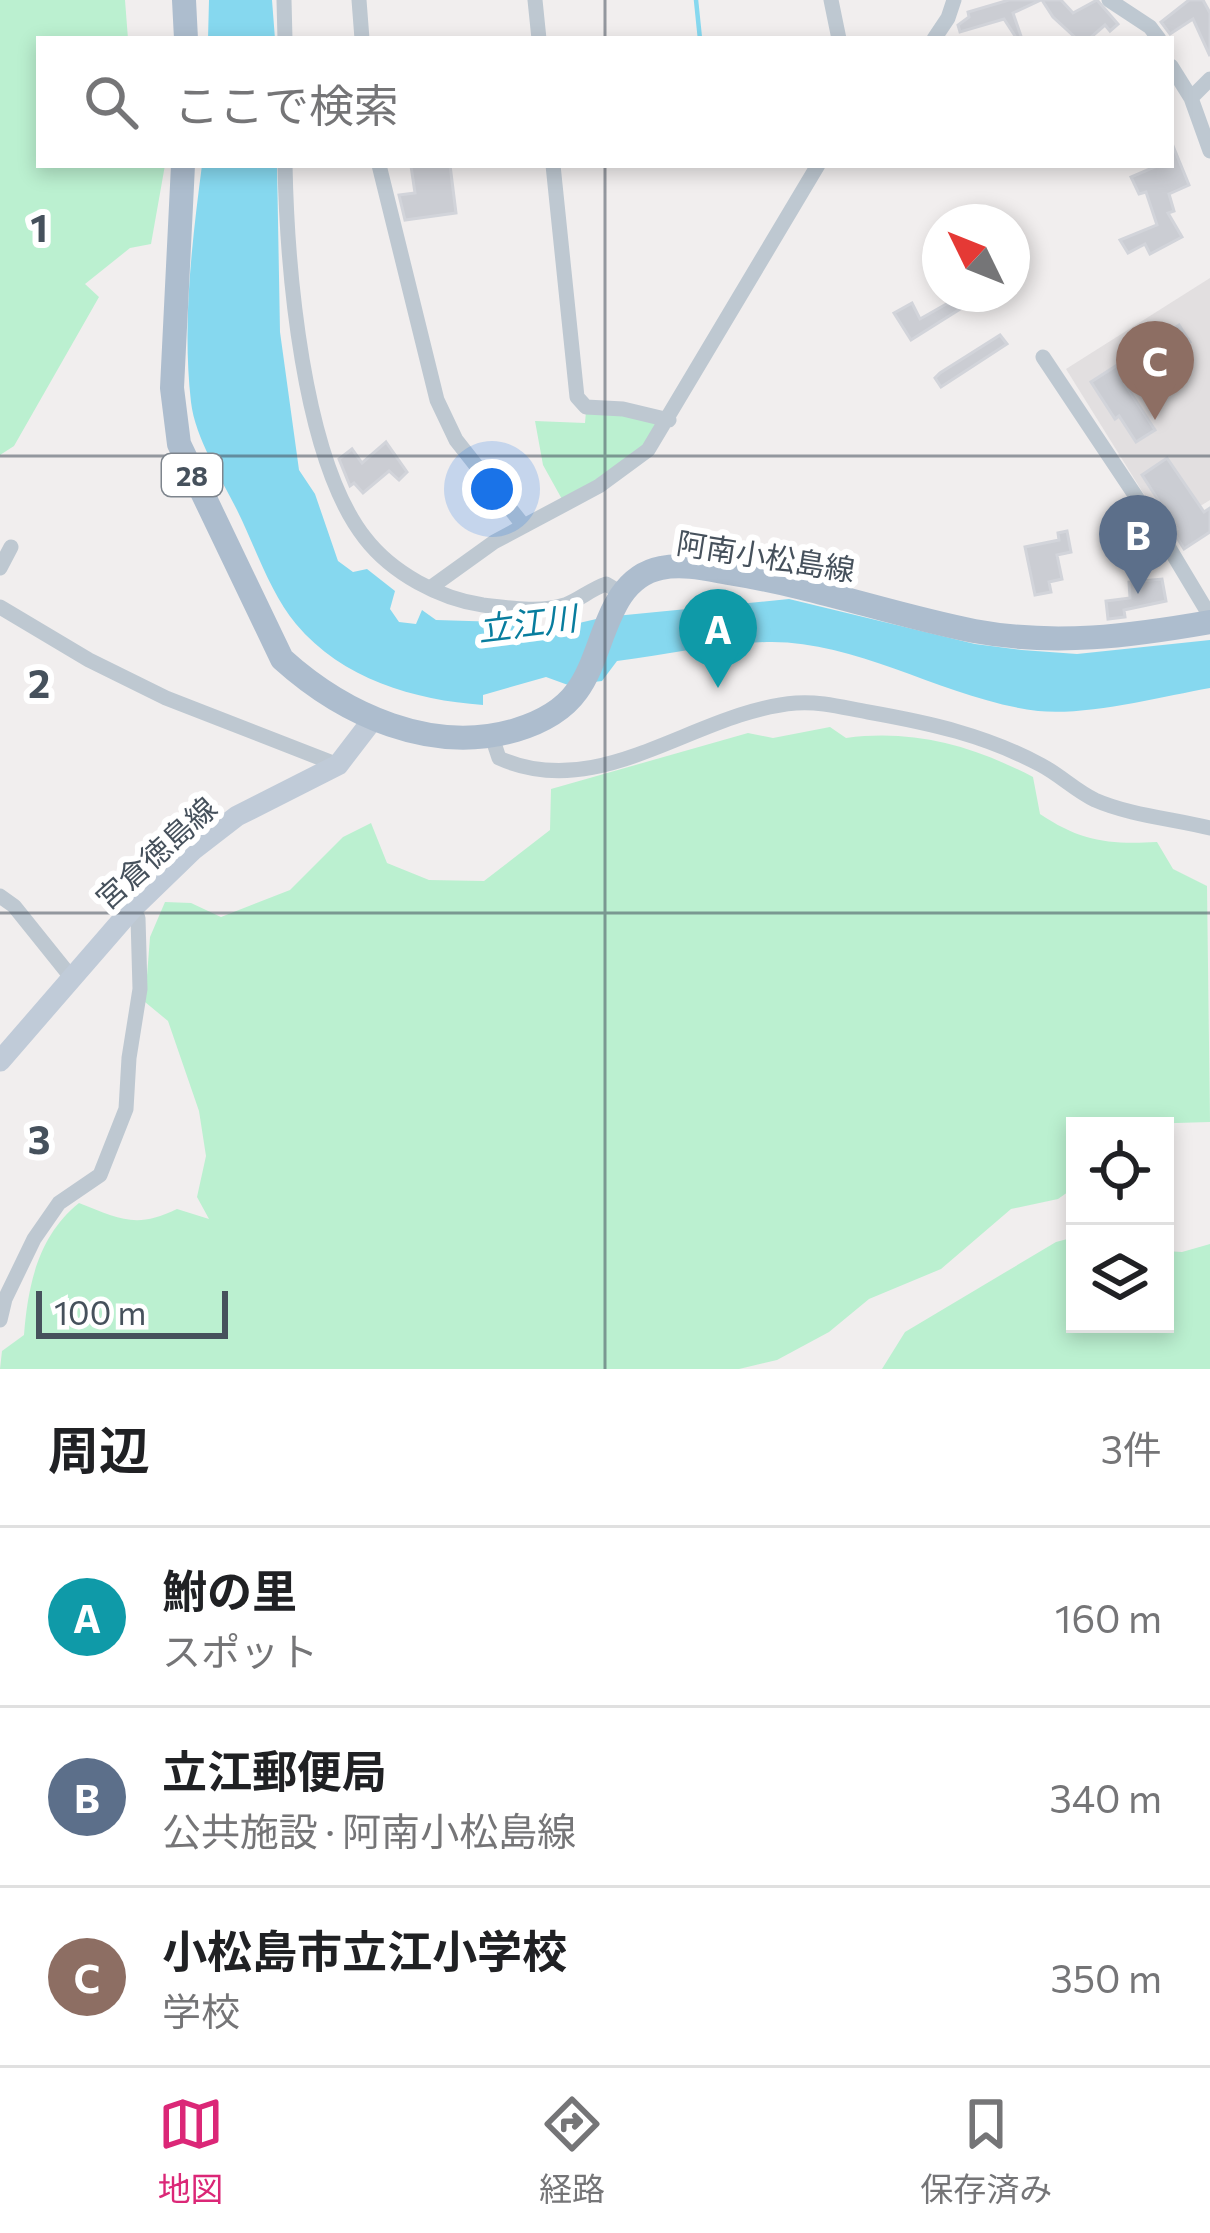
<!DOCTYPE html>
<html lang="ja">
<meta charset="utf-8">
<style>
:root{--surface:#fff;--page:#f2f2f2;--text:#202124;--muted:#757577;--line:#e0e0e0;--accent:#db2777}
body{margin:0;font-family:Commissioner,"Noto Sans JP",sans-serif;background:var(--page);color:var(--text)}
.controls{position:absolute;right:36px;bottom:36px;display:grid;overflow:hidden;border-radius:0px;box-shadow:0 6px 18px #0003}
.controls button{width:108px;height:108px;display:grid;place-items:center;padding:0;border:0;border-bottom:3px solid var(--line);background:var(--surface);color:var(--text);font:60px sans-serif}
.compass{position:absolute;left:922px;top:204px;width:108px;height:108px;border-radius:50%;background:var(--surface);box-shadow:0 6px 18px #0003;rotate:313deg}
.scale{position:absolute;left:36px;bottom:30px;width:192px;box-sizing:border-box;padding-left:12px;border:6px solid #46515c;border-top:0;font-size:33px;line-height:42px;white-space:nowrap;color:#46515c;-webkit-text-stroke:9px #fff;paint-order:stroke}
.you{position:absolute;left:492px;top:489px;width:42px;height:42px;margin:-30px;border:9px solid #fff;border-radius:50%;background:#1a73e8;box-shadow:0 0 0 18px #1a73e833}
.badge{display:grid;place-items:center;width:78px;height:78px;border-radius:50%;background:var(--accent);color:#fff;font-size:39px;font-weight:700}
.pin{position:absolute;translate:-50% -99px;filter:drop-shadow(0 3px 6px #0008)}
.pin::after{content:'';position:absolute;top:63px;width:42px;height:36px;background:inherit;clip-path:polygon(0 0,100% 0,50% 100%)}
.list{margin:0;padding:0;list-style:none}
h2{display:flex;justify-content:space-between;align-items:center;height:156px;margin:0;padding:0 48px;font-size:51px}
h2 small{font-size:39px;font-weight:400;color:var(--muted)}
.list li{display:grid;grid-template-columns:78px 1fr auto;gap:36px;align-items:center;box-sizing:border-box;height:180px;padding:0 48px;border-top:3px solid var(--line)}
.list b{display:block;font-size:45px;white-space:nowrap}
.list p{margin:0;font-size:39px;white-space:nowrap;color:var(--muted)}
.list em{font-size:39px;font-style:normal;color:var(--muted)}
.icon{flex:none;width:66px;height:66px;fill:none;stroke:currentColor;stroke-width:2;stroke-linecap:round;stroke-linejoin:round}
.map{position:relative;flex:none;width:1210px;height:1369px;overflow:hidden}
.search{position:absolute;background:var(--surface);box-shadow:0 6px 18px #0003;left:36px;right:36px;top:36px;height:132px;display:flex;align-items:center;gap:30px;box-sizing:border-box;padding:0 42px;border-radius:0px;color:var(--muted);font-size:45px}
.sheet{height:696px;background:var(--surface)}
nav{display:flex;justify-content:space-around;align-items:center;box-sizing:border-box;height:168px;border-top:3px solid var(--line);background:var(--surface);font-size:33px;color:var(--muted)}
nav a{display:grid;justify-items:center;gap:6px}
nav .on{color:var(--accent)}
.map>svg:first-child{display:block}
.education{fill:#e2dfe0}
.green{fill:#bbf0d0}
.water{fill:#86d8ef}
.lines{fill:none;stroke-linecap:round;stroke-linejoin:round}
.stream{stroke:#86d8ef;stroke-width:4.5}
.building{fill:#cbcdd3;stroke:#d2d4da;stroke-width:3}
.minor{stroke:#bec8d1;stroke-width:15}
.secondary{stroke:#c0cbd8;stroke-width:21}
.primary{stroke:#adbdce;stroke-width:24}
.grid{fill:none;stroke:#46515c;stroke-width:3;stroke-opacity:0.55}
.labels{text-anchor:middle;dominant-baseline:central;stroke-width:12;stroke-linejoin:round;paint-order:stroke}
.shield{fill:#fff;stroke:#7e858d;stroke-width:3}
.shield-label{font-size:27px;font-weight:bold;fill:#46515c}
.street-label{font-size:30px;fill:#46515c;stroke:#fff}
.water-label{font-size:33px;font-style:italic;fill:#087d9e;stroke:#fff}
.grid-label{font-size:39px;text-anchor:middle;font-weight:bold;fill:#46515c;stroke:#fff;stroke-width:12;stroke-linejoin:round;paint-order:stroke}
</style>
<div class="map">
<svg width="1210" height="1369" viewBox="0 0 1210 1369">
<rect width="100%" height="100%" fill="#f1eeee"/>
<path class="education" d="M1210 278V500L1165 528 1066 369Z"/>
<path class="green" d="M0 0H125L128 39H39V165H165L151 244 130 248 85 284 99 297 14 446 0 455Z
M586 411 620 413 661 425 639 454 563 501 543 465 535 421 585 423Z
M830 727 846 738C914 729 973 746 1033 777L1040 814C1080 841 1109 845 1157 842L1173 869 1207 886 1210 1122 1075 1126V1187L1058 1199 1011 1209 941 1269 869 1299 829 1332 777 1360 739 1369H0L2 1351 24 1335C28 1285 38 1236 79 1203 120 1219 136 1229 177 1209L209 1219 197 1197 206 1156 199 1111 168 1021 145 1002 150 937 165 902 191 903 221 917 290 890 343 837 371 823 387 863 429 880 484 881 550 830 551 789 748 733 773 738Z
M1075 1237V1324H1165V1251L1182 1252 1210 1244V1369H882L905 1332 1056 1242Z"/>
<path class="water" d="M209 0H272L275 39H208Z
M202 165H277L280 332 299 470 315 494 338 561 353 572 367 569 395 591 390 609 399 622 416 624 422 610 436 620 532 623 540 632 605 617 789 599 975 644 1022 650 1077 654 1210 640V688C1160 697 1087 716 1038 711 948 700 861 642 772 642 721 642 667 655 617 661L602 681 568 685 546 677 483 695V705C414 700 342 679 296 624 270 593 255 546 237 510 221 478 195 438 191 402 182 323 192 243 202 165Z"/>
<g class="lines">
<path class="stream" d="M696 0 700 39"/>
</g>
<path class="building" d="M1009 0H1041L1013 13 1022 39H1017L1004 19 960 32 958 25 969 17 968 12Z
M1042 0H1061L1073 13 1097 0 1118 24 1110 31 1105 25 1089 39H1077L1053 17Z
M1189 0H1203L1210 13V56L1193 19 1170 34 1161 22Z
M1171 141 1189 185 1169 194 1174 211 1168 213 1182 237 1150 254 1145 244 1128 253 1120 240 1157 225 1146 192 1139 194 1131 177 1159 165H1171Z
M450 165 456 213 405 220 399 195 415 193 411 166Z
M964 294H984L911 340 894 313 912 303 920 319Z
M1179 325 1190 342 1125 384 1155 430 1136 442 1119 416 1115 419 1091 382Z
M1000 335 1007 344 941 387 935 378 940 373Z
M386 442 407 472 399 480 389 471 363 493 354 483 350 486 339 459 352 449 362 463Z
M1167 458 1204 512 1210 508V532L1184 549 1173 531 1177 529 1142 475Z
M1067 531 1071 552 1057 555 1062 579 1049 582 1051 592 1035 595 1025 547 1059 540 1058 533Z
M1162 579 1166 601 1124 610 1125 617 1108 619 1106 601 1130 598 1129 582Z"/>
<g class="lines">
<path class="minor" d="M284 0 285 39
M359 0 362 39
M535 0 539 39
M831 0 839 39
M1109 0 1150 27 1159 39
M934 39 948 18 954 0
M1171 66 1191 98
M1210 79 1191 98 1210 151
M285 165C287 266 302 458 365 538 392 573 440 599 483 605 509 608 540 613 565 605 579 600 591 589 606 584L623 594
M379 165 437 400 456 440 523 525
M553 165 577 397 586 407 623 409 669 420
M1043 357 1159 531 1210 616
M0 568 11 547
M430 588 494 542 599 486 648 450 818 165
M0 607 89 660 166 698 338 765
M492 737 499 758C601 804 696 711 796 703 820 701 845 708 868 712 930 723 985 735 1041 765 1060 775 1076 791 1095 800 1129 815 1173 819 1210 828
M0 896 14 906 71 977
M0 1320 5 1299 34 1239 59 1203 100 1175 126 1109 129 1058 140 989 138 918 131 910"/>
<path class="secondary" d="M0 1061 131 910 193 850 237 816 338 765 374 718"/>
<path class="primary" d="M184 0 186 39
M183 165 172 388 179 444 282 659C344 715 432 755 516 730 539 723 562 712 577 691 605 654 605 579 661 568 685 563 710 570 734 574 816 587 893 615 974 631 1055 646 1130 636 1210 622"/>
</g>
<path class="grid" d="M605 0V39M605 165V1369M0 456H1210M0 913H1210"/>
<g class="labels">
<rect class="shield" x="162" y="454" width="60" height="42" rx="9"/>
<g class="shield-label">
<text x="192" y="475">28</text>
</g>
<g class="street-label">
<text transform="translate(766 555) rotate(9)">阿南小松島線</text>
<text transform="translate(155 852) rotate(-42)">宮倉徳島線</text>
</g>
<g class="water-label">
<text transform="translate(527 622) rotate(-7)">立江川</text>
</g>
</g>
<g class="grid-label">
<text x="39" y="242">1</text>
<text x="39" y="698">2</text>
<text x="39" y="1154">3</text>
</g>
</svg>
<div class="controls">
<button><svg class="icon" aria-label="locate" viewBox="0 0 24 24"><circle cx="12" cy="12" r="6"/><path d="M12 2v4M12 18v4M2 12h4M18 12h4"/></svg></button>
<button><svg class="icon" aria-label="layers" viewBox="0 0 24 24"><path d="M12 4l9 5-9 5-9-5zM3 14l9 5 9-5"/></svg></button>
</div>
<svg class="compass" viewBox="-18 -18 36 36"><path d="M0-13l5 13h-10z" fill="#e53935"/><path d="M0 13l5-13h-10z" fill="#757577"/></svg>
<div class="scale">100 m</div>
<div class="you"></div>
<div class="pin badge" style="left:718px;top:688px;background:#0f9aa8">A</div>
<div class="pin badge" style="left:1138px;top:594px;background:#5c6f8a">B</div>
<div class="pin badge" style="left:1155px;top:420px;background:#8d6e63">C</div>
<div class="search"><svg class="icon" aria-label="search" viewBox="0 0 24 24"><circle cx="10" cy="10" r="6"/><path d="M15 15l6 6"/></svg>ここで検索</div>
</div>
<section class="sheet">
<h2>周辺<small>3件</small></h2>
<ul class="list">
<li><span class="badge" style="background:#0f9aa8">A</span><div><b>鮒の里</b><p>スポット</p></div><em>160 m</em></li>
<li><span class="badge" style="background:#5c6f8a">B</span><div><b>立江郵便局</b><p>公共施設 · 阿南小松島線</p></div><em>340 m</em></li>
<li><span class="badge" style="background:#8d6e63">C</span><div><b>小松島市立江小学校</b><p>学校</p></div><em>350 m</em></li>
</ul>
</section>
<nav>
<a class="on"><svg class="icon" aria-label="map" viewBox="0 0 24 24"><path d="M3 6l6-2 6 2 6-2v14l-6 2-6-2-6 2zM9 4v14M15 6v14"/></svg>地図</a>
<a><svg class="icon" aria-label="directions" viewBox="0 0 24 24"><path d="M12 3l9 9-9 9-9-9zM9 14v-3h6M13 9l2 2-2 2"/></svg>経路</a>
<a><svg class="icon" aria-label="saved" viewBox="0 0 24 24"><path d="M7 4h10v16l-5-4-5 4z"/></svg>保存済み</a>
</nav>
